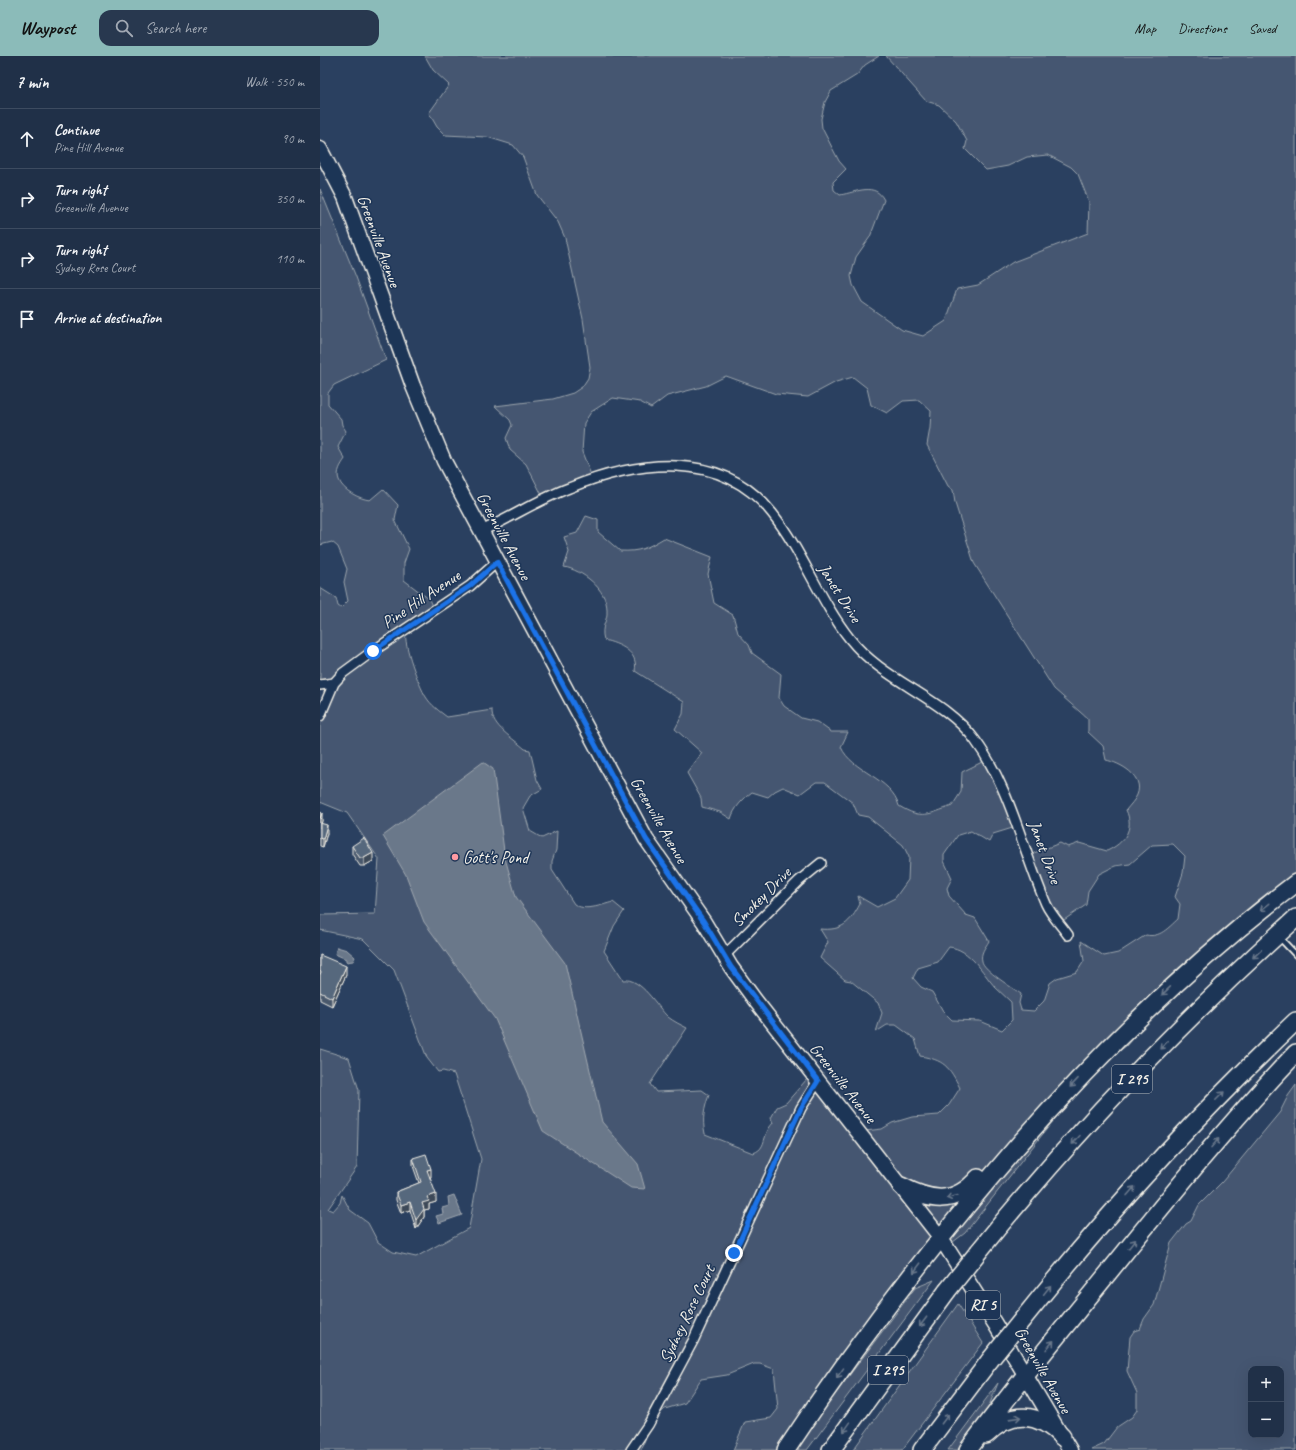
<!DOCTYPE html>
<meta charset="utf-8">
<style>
:root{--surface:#203048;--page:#28384f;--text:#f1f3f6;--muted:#a2a9b4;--line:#3d4b60;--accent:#8bbbb9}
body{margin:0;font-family:Caveat,sans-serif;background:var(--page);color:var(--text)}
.controls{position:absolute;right:12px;bottom:12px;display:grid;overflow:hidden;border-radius:8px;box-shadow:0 4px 16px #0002}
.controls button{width:36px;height:36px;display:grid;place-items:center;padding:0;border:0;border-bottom:1px solid var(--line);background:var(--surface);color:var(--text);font:20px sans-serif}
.stop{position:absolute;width:12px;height:12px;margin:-9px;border:3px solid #1a73e8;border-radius:50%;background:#fff}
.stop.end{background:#1a73e8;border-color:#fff;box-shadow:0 1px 4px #0008}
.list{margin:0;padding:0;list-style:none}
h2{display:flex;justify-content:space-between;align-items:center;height:52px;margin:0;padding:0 16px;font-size:17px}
h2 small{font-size:13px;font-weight:400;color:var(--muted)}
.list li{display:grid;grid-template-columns:26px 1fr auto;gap:12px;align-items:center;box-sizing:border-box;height:60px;padding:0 16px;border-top:1px solid var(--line)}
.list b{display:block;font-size:15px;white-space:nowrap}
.list p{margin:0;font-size:13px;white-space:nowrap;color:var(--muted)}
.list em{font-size:13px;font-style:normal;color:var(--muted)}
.icon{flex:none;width:22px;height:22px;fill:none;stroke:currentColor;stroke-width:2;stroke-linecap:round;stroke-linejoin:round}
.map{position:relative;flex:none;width:976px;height:1394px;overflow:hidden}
header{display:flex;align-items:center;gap:24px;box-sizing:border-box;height:56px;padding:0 20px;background:var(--accent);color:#111}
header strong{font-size:19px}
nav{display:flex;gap:22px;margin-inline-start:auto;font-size:14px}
.search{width:280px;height:36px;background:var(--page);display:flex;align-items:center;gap:10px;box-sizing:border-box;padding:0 14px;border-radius:12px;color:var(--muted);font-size:15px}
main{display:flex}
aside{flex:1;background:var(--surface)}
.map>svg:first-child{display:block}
.green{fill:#445771;stroke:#9ca4ac;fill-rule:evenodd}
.water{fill:#6a788a;stroke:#a1a8b0}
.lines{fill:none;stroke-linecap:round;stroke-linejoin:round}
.lane-casing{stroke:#f4f1e8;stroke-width:8}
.street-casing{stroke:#f4f1e8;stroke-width:12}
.primary-casing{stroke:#f4f1e8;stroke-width:17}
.highway-casing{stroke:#f4f1e8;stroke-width:20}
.lane{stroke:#1d3557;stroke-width:4.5}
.street{stroke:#1d3557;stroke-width:9}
.primary{stroke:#1d3557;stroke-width:14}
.highway{stroke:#1d3557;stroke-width:17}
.highway-bridge-casing{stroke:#f4f1e8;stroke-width:20;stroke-linecap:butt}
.highway-bridge{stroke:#1d3557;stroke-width:17}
.wall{fill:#4a596c;stroke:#f4f1e8}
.shaded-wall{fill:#3c4858;stroke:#f4f1e8}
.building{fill:#56677d;stroke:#f4f1e8}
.oneway{stroke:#68778a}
.route{stroke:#1a73e8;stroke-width:5}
.poi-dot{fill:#ff9aa2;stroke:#1d3557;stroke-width:1.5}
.labels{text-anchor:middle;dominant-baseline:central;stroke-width:3;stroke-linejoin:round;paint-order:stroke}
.shield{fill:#1d3557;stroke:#b4b9bc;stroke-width:1}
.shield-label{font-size:16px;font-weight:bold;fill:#f4f1e8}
.street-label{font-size:17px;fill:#f4f1e8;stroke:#1d3557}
.poi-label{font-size:17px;fill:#f4f1e8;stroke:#1d3557;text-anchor:start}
</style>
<header>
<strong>Waypost</strong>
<div class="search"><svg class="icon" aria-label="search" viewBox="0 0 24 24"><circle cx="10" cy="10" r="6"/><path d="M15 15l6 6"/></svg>Search here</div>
<nav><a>Map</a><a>Directions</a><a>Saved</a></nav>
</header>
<main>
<aside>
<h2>7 min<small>Walk · 550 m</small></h2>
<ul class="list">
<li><svg class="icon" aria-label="ahead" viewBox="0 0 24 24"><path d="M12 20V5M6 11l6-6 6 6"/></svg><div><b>Continue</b><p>Pine Hill Avenue</p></div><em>90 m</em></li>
<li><svg class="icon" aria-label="right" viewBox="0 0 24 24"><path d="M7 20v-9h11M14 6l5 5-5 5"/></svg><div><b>Turn right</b><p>Greenville Avenue</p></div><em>350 m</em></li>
<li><svg class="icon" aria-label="right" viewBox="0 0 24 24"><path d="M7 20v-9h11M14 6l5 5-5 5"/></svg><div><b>Turn right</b><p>Sydney Rose Court</p></div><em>110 m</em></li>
<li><svg class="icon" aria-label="arrive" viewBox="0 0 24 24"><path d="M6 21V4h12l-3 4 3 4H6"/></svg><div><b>Arrive at destination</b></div></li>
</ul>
</aside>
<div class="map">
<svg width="976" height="1394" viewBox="0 0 976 1394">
<rect width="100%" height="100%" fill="#2a4060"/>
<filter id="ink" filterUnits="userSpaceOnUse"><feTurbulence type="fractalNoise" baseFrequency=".025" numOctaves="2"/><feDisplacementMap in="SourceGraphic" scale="8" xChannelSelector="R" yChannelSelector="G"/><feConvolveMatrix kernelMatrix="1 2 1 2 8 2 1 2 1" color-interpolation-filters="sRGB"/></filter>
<g filter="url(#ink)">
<path class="green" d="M105 0H559L545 9 537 19 511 35 505 46 501 63 502 72 519 105 526 113 513 126 514 134 520 139C537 136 555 126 564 144L550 181 536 201 531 220 533 229 542 246 582 274 603 280 626 265 637 233 658 229 693 206 768 177 769 146 758 118 751 111 728 99 707 101 688 110 666 114 645 93 647 85 636 65 619 49 606 45 566 0H976V819L862 928 853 943 829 963 806 990 764 1021 737 1060 645 1177 621 1195 469 1394H413L425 1366 451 1362 458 1353 454 1313 440 1308H434L407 1319 381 1323 365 1347 345 1353 335 1362 321 1394H0V993L29 1002 39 1034 37 1111 8 1153 13 1155 20 1147 22 1139 30 1154 48 1167 58 1186 73 1196 96 1201 149 1172 161 1103 134 1018 123 1015 118 1016 107 1002 74 914 43 883 0 874V859L55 858 59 803 27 757 0 746V658L9 630 0 626V532L16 542 18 550 21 552 28 545 24 526 27 513 18 491 12 486 0 489V133L36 221 66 304 14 329 8 337V348L21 363 22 369 26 375 18 391 25 403C21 409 16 416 19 424 23 435 40 443 50 444L63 433 78 449 75 464 89 493 84 507V524L109 543 113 553 86 576C83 588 99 630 106 641 111 649 119 655 127 661L172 654C171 670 194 683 205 693L210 694 217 724 222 733 210 740 203 752 210 775 222 782 237 775 236 794 232 805V814L254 848C265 856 281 849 293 846L304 855 294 870 284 895 303 924C321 921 337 951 348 961 353 965 361 969 367 972L330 1028 336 1036 382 1034 389 1039C384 1053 382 1063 385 1078L433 1097C443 1094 443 1087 446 1079 447 1075 450 1070 453 1067L451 1062 457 1051 466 1047 487 1023 498 1014 545 1075 562 1073 572 1067 592 1061 619 1059 629 1049 640 1032C629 1010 624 1004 600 1000L595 983 576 969H567L556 976 562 957 558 947 531 925 525 924 500 902 508 886 500 873C522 875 530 867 540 848L538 840 557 851 575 842 588 824 589 801 583 789 548 761 538 759 533 747 505 726H496L480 738 463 731 455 735 448 741 432 736C423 743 414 752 411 763L400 756 382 751 381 742 367 717 382 697 355 673 363 658 364 646 315 615C319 595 299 588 284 584 280 569 288 566 287 554 287 533 262 514 244 511L249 496 244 481 257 477 266 460 278 464V476L300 495C320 496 327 492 344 482L392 501 388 518 394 547 413 559 418 577 429 589 432 597 461 618 459 642 464 650 481 662 497 666 511 676H528L521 691C532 716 572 722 579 750 602 764 609 758 632 750L641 736 642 716 670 702 699 770 673 778 669 786 651 775 638 779 624 799V805L632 822 627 832 629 840 646 859 655 862 669 885C665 892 660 897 662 905 663 914 693 932 701 938L699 947 701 954 714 955 724 945 730 927 737 922 757 916 764 905 761 885 784 900 798 897 826 879C840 882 848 872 858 863L860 848 855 841 863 817 865 800 853 788 832 789 810 808 795 810 779 818 768 835 766 849 744 864 732 849 727 839 712 799 714 797 740 787 748 791 759 787 787 795C804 787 815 773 806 754 810 749 815 744 817 739 825 720 800 707 786 704L783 690 768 676V663L734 633 654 507 635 447 633 434 628 430 607 389 610 372 611 355 599 344 583 345 567 357 551 349 547 332 533 321 516 326 488 341 456 338 406 320 386 330 347 340 331 352 320 346 293 342 271 356 264 367 262 396 271 419 223 441 206 408 190 394 186 382 192 369 190 364 175 350 233 343 253 337 262 331 268 322 270 311 263 263 245 182 238 166 217 139 203 101 193 89 167 81 125 79 117 71 109 57 129 29 113 14ZM629 891C650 893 662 916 675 931 680 936 686 941 691 946L692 964 682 974 660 965 632 964 623 955 612 936 601 931 593 922 598 912 618 906Z
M976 1029V1394H771L784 1388 797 1371 812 1361 817 1354V1337L807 1315 810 1281 814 1275 820 1273 824 1263 834 1249 851 1187 866 1168 871 1165 879 1149 902 1126 960 1056 968 1040ZM931 1313H961V1379H931Z
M614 1224 487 1394H477L492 1369 595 1232Z
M638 1248 663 1287 582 1394H533Z
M678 1327 667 1355 639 1394H628Z"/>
<path class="water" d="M163 706 173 713 185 802 196 841 245 907 282 1066 318 1108 325 1133 311 1132 223 1075 175 963 104 866 86 819 63 780Z
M17 891 27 894 35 901 33 905 26 906V903L15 898Z
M134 1139 142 1159 119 1167 116 1160 123 1158 122 1152 129 1150 128 1141Z"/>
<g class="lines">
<g class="lane-casing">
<path id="lane" d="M959 881 976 899"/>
</g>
<g class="street-casing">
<path id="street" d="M161 475C191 462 219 443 249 432 316 405 401 392 452 457 483 496 499 544 530 583 564 626 623 641 655 684 691 733 702 793 726 848 731 859 741 869 748 879
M0 629 14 627
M0 660 14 627 23 617 53 595 150 530 177 506
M405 899 479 825 501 807
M311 1394 328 1369 373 1285 481 1052 498 1025"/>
</g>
<g class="primary-casing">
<path id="primary" d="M0 93 25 141 93 330 124 405 326 783 384 866 411 911 435 944 620 1181 675 1268 750 1394"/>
</g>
<g class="highway-casing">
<path id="highway" d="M581 1130C610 1145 634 1150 658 1122
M659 1195C755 1076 863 964 976 862
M702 1264C787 1158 878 1058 976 965
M666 1379C691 1354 718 1356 742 1381
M466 1394C535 1289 612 1189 694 1094 780 996 872 906 976 827
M511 1394 627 1235
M602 1394 670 1304
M648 1394C694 1331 744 1272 793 1211 852 1138 911 1065 976 997"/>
</g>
<use href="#lane" class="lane"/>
<use href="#street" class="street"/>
<use href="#primary" class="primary"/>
<use href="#highway" class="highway"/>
<g class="highway-bridge-casing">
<path id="highway-bridge" d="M627 1235 659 1195
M670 1304 702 1264"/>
</g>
<use href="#highway-bridge" class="highway-bridge"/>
</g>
<path class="wall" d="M0 756 2 765 1 767 7 777 3 791 0 790Z
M32 790 53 805 44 810H40L32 798Z
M0 899 26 919 12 950 0 944Z
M93 1102 111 1121H110L116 1146 109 1148V1153L104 1154V1161L96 1173 90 1154 81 1157 76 1144V1136L99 1127 93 1110Z"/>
<path class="shaded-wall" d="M2 757V765L0 772V763Z
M7 769V777L3 791V783Z
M53 797V805L44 810V802Z
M26 910V919L12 950V942Z
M111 1113V1121L107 1122V1114Z
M116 1138V1146L109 1148V1153L104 1154V1161L96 1173V1164L102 1147 107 1141Z
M90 1146V1154L81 1157V1149Z"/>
<path class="building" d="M0 756 2 757 0 763Z
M0 767 7 769 3 783 0 782Z
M44 782 53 797 44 802H40L32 790Z
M0 899 26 910 12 942 0 936V919L1 916 0 915Z
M106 1098 111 1113 107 1114 116 1138 107 1141 109 1145 102 1147 104 1153 96 1164 90 1146 81 1149 76 1136 101 1126 93 1102Z"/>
<defs><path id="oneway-shaft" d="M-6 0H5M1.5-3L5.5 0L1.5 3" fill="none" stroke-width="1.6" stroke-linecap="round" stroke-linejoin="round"/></defs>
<g class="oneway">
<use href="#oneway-shaft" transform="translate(945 851) rotate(142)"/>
<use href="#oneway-shaft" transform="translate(937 898) rotate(137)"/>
<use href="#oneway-shaft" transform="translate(846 935) rotate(137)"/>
<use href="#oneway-shaft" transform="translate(844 989) rotate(134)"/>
<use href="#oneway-shaft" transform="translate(754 1027) rotate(133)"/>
<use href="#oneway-shaft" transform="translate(900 1040) rotate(-45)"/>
<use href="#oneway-shaft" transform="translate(756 1084) rotate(132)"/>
<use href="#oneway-shaft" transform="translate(895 1087) rotate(-49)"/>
<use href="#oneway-shaft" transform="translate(811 1135) rotate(-49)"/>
<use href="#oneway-shaft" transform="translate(632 1141) rotate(166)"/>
<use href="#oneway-shaft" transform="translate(812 1188) rotate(-51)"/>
<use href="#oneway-shaft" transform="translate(597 1212) rotate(127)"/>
<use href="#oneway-shaft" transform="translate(727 1234) rotate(-51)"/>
<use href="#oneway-shaft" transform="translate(603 1266) rotate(127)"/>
<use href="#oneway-shaft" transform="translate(730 1289) rotate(-50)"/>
<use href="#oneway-shaft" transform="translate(520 1317) rotate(126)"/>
<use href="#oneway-shaft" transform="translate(695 1362) rotate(-8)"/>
<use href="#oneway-shaft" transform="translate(625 1363) rotate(-53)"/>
<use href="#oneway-shaft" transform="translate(527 1371) rotate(125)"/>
</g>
</g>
<g class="lines" filter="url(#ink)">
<path class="route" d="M53 595 150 530 177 506 326 783 384 866 411 911 498 1025 481 1052 414 1197"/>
</g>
<circle class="poi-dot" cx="135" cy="801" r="4"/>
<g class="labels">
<g class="shield">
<rect x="792" y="1009" width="40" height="28" rx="3"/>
<rect x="646" y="1235" width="34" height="28" rx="3"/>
<rect x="548" y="1300" width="40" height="28" rx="3"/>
</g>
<g class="shield-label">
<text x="812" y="1023">I 295</text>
<text x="663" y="1249">RI 5</text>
<text x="568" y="1314">I 295</text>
</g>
<g class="street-label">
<text transform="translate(59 185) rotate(70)">Greenville Avenue</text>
<text transform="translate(184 480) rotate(62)">Greenville Avenue</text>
<text transform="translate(520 537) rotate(58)">Janet Drive</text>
<text transform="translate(101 543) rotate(-34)">Pine Hill Avenue</text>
<text transform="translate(339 764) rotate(60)">Greenville Avenue</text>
<text transform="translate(725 796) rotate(70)">Janet Drive</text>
<text transform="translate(441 841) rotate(-45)">Smokey Drive</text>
<text transform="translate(523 1027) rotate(52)">Greenville Avenue</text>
<text transform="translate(367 1258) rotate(-64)">Sydney Rose Court</text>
<text transform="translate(723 1314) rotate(60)">Greenville Avenue</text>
</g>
<g class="poi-label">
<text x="143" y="801">Gott's Pond</text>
</g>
</g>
</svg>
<div class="controls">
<button>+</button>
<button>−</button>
</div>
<div class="stop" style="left:53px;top:595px"></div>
<div class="stop end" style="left:414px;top:1197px"></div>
</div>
</main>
